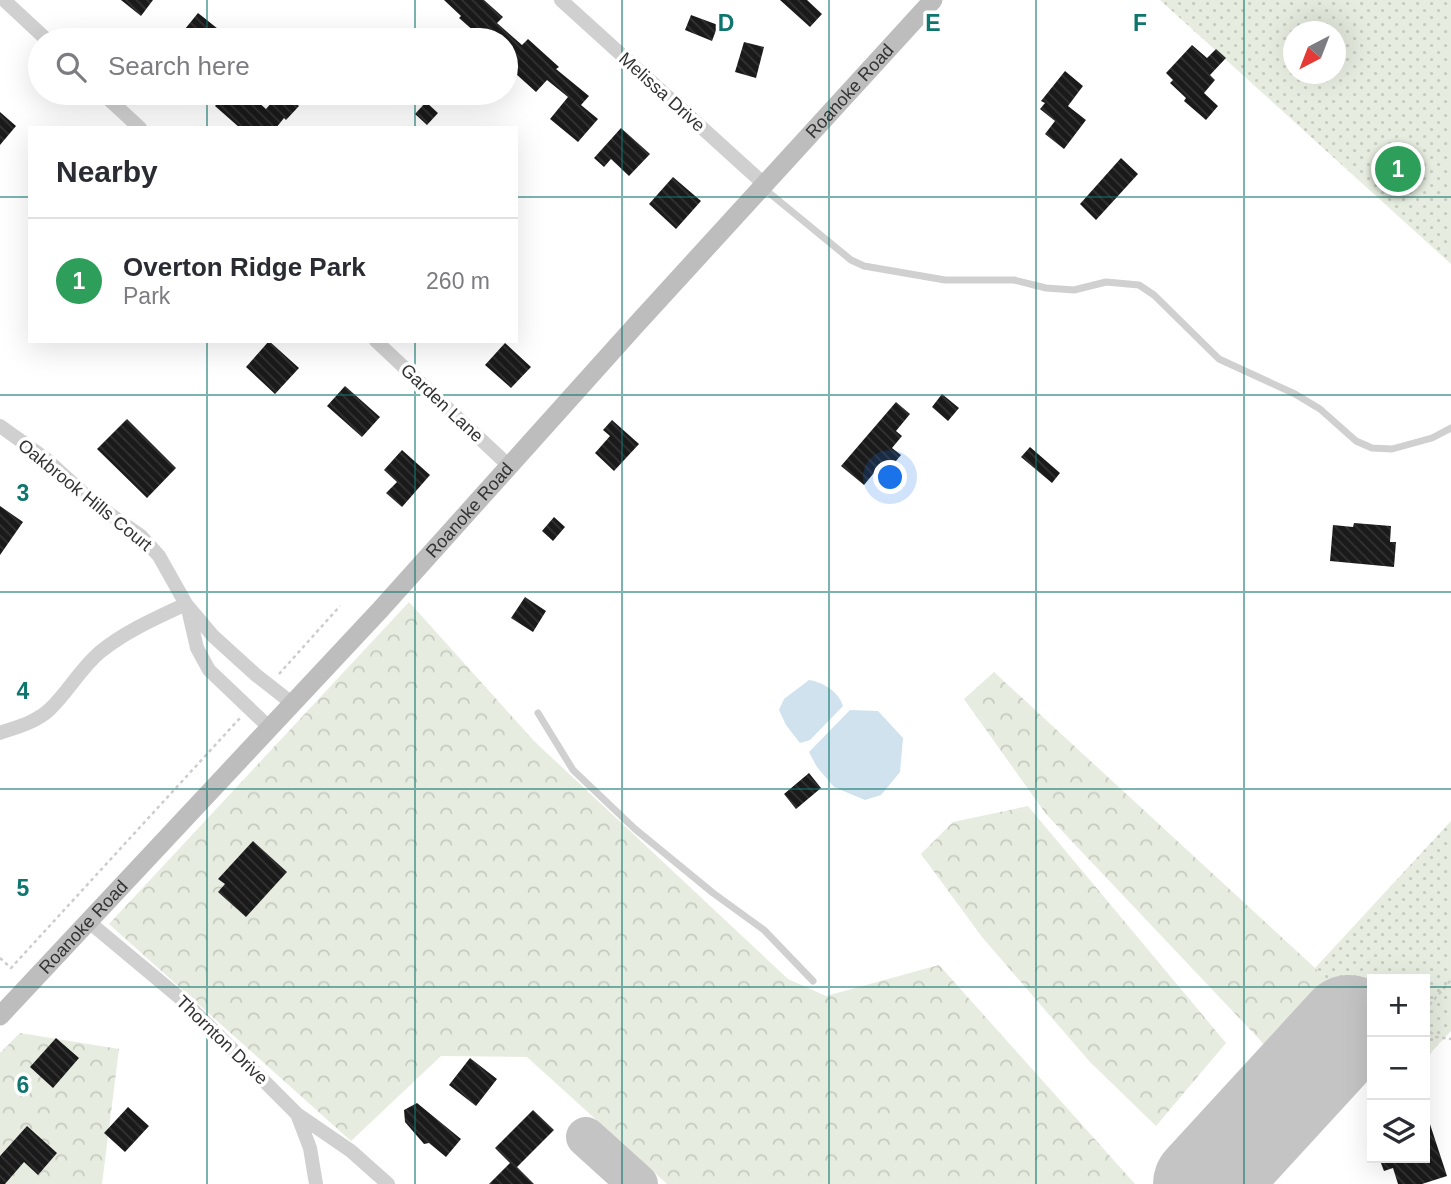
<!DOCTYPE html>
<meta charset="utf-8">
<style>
:root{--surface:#fff;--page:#f2f2f3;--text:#2b2b33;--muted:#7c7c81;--line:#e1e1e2;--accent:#e63946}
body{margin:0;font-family:Helvetica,sans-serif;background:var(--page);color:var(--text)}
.controls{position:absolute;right:21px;bottom:21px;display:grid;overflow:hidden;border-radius:0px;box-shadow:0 7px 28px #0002}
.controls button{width:63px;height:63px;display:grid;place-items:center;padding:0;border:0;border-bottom:2px solid var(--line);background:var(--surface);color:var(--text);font:35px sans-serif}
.compass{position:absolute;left:1283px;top:21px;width:63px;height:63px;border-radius:50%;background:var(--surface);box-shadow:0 7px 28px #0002;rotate:222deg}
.you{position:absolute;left:891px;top:478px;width:24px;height:24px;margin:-18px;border:5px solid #fff;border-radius:50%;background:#1a73e8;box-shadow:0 0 0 10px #1a73e833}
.badge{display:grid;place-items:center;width:46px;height:46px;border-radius:50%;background:var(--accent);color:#fff;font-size:23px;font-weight:700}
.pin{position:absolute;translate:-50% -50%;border:4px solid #fff;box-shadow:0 2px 7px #0006}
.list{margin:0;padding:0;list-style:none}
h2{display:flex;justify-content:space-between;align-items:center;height:91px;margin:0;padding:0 28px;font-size:30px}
h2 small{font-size:23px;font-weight:400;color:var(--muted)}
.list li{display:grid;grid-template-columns:46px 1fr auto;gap:21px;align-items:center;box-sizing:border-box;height:126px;padding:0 28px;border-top:2px solid var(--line)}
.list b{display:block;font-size:26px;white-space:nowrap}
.list p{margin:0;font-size:23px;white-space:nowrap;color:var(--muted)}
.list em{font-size:23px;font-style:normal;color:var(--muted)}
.icon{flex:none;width:38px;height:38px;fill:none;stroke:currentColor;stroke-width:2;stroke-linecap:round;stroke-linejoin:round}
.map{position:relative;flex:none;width:1451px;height:1184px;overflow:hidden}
.search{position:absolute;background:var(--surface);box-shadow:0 7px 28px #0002;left:28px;top:28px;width:490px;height:77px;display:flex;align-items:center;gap:18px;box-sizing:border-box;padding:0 24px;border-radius:38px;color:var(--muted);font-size:26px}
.panel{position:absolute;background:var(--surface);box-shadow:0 7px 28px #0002;left:28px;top:126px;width:490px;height:217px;border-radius:0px}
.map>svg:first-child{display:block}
.forest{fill:url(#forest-crowns)}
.park{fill:url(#park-dots);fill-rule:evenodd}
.water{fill:#cfe2ee}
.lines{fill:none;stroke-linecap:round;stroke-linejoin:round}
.taxiway{stroke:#c4c4c4;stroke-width:40}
.runway{stroke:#c4c4c4;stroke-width:102}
.building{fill:url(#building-back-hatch)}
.path{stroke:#cdcdcd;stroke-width:2.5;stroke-dasharray:3.5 3.5;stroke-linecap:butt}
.lane{stroke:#d0d0d0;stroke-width:7}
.street{stroke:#d0d0d0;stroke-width:14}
.secondary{stroke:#bdbdbd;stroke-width:19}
.grid{fill:none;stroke:#0f766e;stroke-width:2;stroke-opacity:0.55}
.labels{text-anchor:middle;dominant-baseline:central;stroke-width:7;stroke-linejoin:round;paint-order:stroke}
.street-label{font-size:18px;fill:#333;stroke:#fff}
.grid-label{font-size:23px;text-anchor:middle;font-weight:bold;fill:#0f766e;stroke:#fff;stroke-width:7;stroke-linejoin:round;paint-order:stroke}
</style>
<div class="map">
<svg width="1451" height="1184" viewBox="0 0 1451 1184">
<defs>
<pattern id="forest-crowns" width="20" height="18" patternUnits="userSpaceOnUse" patternTransform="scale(1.75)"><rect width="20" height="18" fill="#e6ecdf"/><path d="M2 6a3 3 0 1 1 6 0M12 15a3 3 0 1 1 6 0" fill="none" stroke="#c6cbc0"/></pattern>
<pattern id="park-dots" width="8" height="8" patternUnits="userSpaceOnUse" patternTransform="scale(1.75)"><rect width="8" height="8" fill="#e6ecdf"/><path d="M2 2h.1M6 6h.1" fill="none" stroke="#c6cbc0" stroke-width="1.8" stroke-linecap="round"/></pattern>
<pattern id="building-back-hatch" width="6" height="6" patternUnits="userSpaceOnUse" patternTransform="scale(1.75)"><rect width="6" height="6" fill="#1a1a1a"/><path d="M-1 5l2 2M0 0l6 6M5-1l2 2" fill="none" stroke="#333"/></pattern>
</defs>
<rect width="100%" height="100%" fill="#fff"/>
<path class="forest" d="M409 602 534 741 788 979 826 996 939 965 1135 1184H667L527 1057 441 1056 351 1141 109 924Z
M994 672 1340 991 1277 1058 1046 814 964 699Z
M1028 806 1226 1043 1156 1126 1090 1062 982 937 921 854 953 822Z
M20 1033 119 1049 102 1184H0V1053Z"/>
<path class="park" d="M1160 0H1451V264ZM1294 32H1336V74H1294Z
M1451 821V1031L1425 1059V979H1372V1021L1315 968Z"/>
<path class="water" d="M809 680C823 682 839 692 843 706L810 740 800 743 786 725 779 710 784 699Z
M850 710 878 711 903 738 900 772 881 795 865 800 834 787 817 767 809 752Z"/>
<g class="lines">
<path class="taxiway" d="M586 1137 638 1184"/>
<path class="runway" d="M1204 1184 1349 1026"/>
</g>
<path class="building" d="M121 0H153L141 16Z
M444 0H484L503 17 497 23 522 45 528 39 559 67 556 69 589 96 581 105 598 119 578 142 550 119 568 97 547 80 536 92 506 65V40H484L459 18 461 16Z
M780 0H807L822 14 810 27Z
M198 13 232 40H176Z
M691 15 718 25 712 41 685 30Z
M744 42 764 47 756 78 735 72Z
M1192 45 1207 58 1216 49 1226 58 1210 75 1215 80 1204 93 1218 106 1206 120 1184 101 1186 98 1170 83 1173 80 1166 73Z
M1065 71 1083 86 1068 106 1086 120 1064 149 1045 134 1055 121 1040 109 1045 103 1041 101Z
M227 93H248L266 109 280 93H285L299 106 286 120 284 118 276 128H240L215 106Z
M426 102 438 113 427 125 415 114Z
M0 112 16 126 0 145Z
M621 128 650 154 629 176 611 159 604 167 594 158Z
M1121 158 1138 174 1096 220 1080 204Z
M673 177 701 201 676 229 649 204Z
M269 341 299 368 275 394 246 367Z
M505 343 531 367 511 388 485 365Z
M345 386 380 417 362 437 327 406Z
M942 394 959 408 948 421 932 407Z
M896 402 910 414 896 431 902 436 892 448 901 455 880 480 873 474 864 485 841 466Z
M127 419 176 468 147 498 97 449Z
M612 420 639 444 614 471 595 453 610 436 603 430Z
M1030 447 1060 473 1052 483 1021 457Z
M402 450 430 475 402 507 386 493 397 482 384 470Z
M0 506 23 522 0 555Z
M554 517 565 527 553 541 542 531Z
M1354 523 1391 526 1390 542H1396L1394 567 1330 561 1333 525 1353 527Z
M525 597 546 611 533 632 511 618Z
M809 773 821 788 796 809 784 794Z
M253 841 287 872 246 917 218 892 225 884 218 879Z
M56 1038 79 1058 53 1088 30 1067Z
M470 1058 497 1079 476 1106 449 1085Z
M417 1103 461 1139 446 1157 429 1143 424 1144 405 1122 404 1110Z
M128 1107 149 1126 125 1152 104 1133Z
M533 1110 554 1130 517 1167 534 1184H489L510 1163 495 1148Z
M1425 1115H1427L1447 1176 1422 1184H1398L1393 1168 1384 1171 1379 1158H1425Z
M27 1126 57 1153 38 1175 24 1162 5 1184H0V1156Z"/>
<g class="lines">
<path class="path" d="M279 674 340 606
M0 958 11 968 240 718
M1425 1010 1451 980
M1425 1027 1436 1037 1451 1039"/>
<path class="lane" d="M762 187 851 260 864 266 945 280H1014L1046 288 1074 290 1106 282 1139 285 1154 295 1219 359 1295 394 1320 409 1356 441 1372 448 1392 449 1432 438 1451 428
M538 713 573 770 635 829 713 893 764 930 813 981"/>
<path class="street" d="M4 0 47 40
M561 0 764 184
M102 93 140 128
M376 341 508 465
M0 426 46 459 94 503 141 536 159 556 186 604 213 636 256 675 293 704
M188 609 197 648 209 670 271 729
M0 733C17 727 36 722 49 710 68 692 80 669 100 652 126 631 156 618 186 604
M89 922 186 1003 297 1114 310 1148 316 1184
M297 1114 351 1151 388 1184"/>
<path class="secondary" id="s1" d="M0 1016 380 610 635 326 933 0"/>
</g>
<path class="grid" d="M207 0V40M415 0V40M622 0V1184M829 0V1184M1036 0V1184M1244 0V1184M207 93V128M415 93V128M0 197H30M516 197H1451M207 341V1184M415 341V1184M0 395H1451M0 592H1451M0 789H1451M0 987H1372M1425 987H1451"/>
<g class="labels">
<g class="street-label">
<text stroke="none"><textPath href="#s1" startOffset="1256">Roanoke Road</textPath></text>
<text transform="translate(662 92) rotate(42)">Melissa Drive</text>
<text transform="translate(442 403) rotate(43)">Garden Lane</text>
<text transform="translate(85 495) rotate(39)">Oakbrook Hills Court</text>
<text stroke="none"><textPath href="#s1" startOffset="690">Roanoke Road</textPath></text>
<text stroke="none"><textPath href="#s1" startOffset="122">Roanoke Road</textPath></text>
<text transform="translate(222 1040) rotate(44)">Thornton Drive</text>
</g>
</g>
<g class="grid-label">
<text x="726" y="31">D</text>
<text x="933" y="31">E</text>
<text x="1140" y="31">F</text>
<text x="23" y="501">3</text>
<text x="23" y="699">4</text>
<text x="23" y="896">5</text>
<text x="23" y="1093">6</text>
</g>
</svg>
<div class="controls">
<button>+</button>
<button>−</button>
<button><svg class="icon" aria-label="layers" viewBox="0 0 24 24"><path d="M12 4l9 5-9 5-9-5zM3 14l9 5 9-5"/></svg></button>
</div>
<svg class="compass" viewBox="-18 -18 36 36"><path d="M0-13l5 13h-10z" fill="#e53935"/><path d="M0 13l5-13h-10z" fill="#7c7c81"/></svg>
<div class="you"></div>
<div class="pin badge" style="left:1398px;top:169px;background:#2e9e5b">1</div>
<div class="search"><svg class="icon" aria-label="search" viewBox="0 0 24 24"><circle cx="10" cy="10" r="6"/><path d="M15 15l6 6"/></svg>Search here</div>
<section class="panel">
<h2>Nearby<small></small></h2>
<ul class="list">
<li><span class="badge" style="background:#2e9e5b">1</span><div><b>Overton Ridge Park</b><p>Park</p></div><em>260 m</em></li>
</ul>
</section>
</div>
